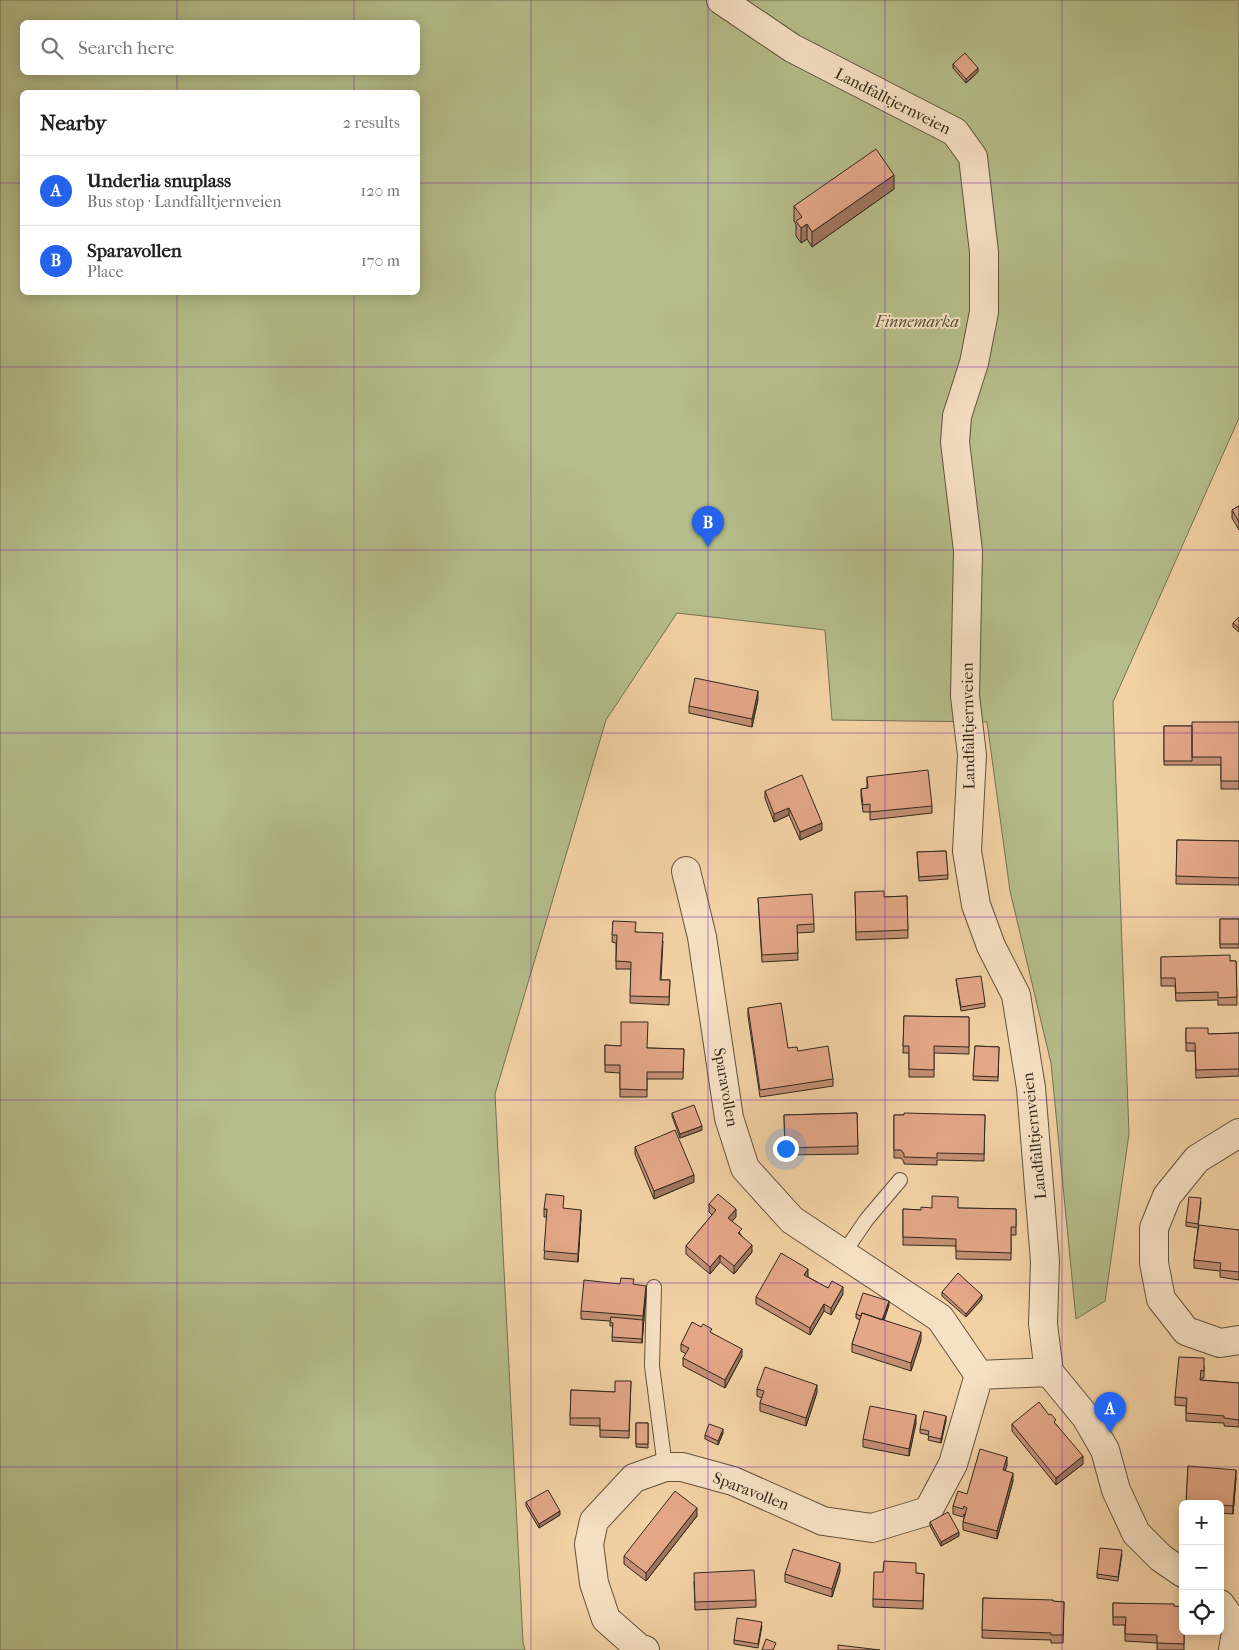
<!DOCTYPE html>
<meta charset="utf-8">
<style>
:root{--surface:#fff;--page:#f2f2f2;--text:#222;--muted:#767676;--line:#e0e0e0;--accent:#2563eb}
body{margin:0;font-family:"IM FELL French Canon",serif;background:var(--page);color:var(--text)}
.controls{position:absolute;right:15px;bottom:15px;display:grid;overflow:hidden;border-radius:8px;box-shadow:0 2px 12px #0003}
.controls button{width:45px;height:45px;display:grid;place-items:center;padding:0;border:0;border-bottom:1px solid var(--line);background:var(--surface);color:var(--text);font:25px sans-serif}
.you{position:absolute;left:785px;top:1148px;width:18px;height:18px;margin:-12px;border:4px solid #fff;border-radius:50%;background:#1a73e8;box-shadow:0 0 0 8px #1a73e833}
.badge{display:grid;place-items:center;width:32px;height:32px;border-radius:50%;background:var(--accent);color:#fff;font-size:16px;font-weight:700}
.pin{position:absolute;translate:-50% -41px;filter:drop-shadow(0 1px 2px #0008)}
.pin::after{content:'';position:absolute;top:26px;width:18px;height:15px;background:inherit;clip-path:polygon(0 0,100% 0,50% 100%)}
.list{margin:0;padding:0;list-style:none}
h2{display:flex;justify-content:space-between;align-items:center;height:65px;margin:0;padding:0 20px;font-size:21px}
h2 small{font-size:16px;font-weight:400;color:var(--muted)}
.list li{display:grid;grid-template-columns:32px 1fr auto;gap:15px;align-items:center;box-sizing:border-box;height:70px;padding:0 20px;border-top:1px solid var(--line)}
.list b{display:block;font-size:19px;white-space:nowrap}
.list p{margin:0;font-size:16px;white-space:nowrap;color:var(--muted)}
.list em{font-size:16px;font-style:normal;color:var(--muted)}
.icon{flex:none;width:28px;height:28px;fill:none;stroke:currentColor;stroke-width:2;stroke-linecap:round;stroke-linejoin:round}
.map{position:relative;flex:none;width:1239px;height:1650px;overflow:hidden}
.search{position:absolute;background:var(--surface);box-shadow:0 2px 12px #0003;left:20px;top:20px;width:400px;height:55px;display:flex;align-items:center;gap:12px;box-sizing:border-box;padding:0 18px;border-radius:8px;color:var(--muted);font-size:19px}
.panel{position:absolute;background:var(--surface);box-shadow:0 2px 12px #0003;left:20px;top:90px;width:400px;height:205px;border-radius:8px}
.map>svg:first-child{display:block}
.green{fill:#b5bd8a;stroke:#737254;fill-rule:evenodd}
.lines{fill:none;stroke-linecap:round;stroke-linejoin:round}
.service-casing{stroke:#61523f;stroke-width:16}
.minor-casing{stroke:#61523f;stroke-width:30}
.service{stroke:#f7e1c4;stroke-width:14}
.minor{stroke:#f7e1c4;stroke-width:28}
.wall{fill:#c49075;stroke:#31281d}
.shaded-wall{fill:#a0755f;stroke:#31281d}
.building{fill:#e4a788;stroke:#31281d}
.grid{fill:none;stroke:#7b2cbf;stroke-width:1;stroke-opacity:0.55}
.labels{text-anchor:middle;dominant-baseline:central;stroke-width:4;stroke-linejoin:round;paint-order:stroke}
.street-label{font-size:16px;fill:#31281d;stroke:#f7e1c4}
.park-label{font-size:16px;font-style:italic;fill:#524d38;stroke:#f7e1c4}
</style>
<div class="map">
<svg width="1239" height="1650" viewBox="0 0 1239 1650">
<rect width="100%" height="100%" fill="#f2d1a4"/>
<filter id="stains"><feTurbulence type="fractalNoise" baseFrequency=".004" numOctaves="4"/><feColorMatrix values="0 0 0 0 .2 0 0 0 0 .09 0 0 0 0 .02 0 0 0 .5 -.17"/></filter>
<radialGradient id="worn" r=".72"><stop offset=".6" stop-color="#630" stop-opacity="0"/><stop offset="1" stop-color="#630" stop-opacity=".3"/></radialGradient>
<path class="green" d="M0 0H1239V418L1113 702 1129 1134 1105 1301 1076 1319 1051 1063 1010 891 987 722 832 720 825 630 677 613 606 720 495 1094 523 1642 525 1650H0ZM22 22H418V72H22ZM22 92H418V292H22Z"/>
<g class="lines">
<g class="service-casing">
<path id="service" d="M843 1254 867 1219 900 1180
M654 1287 652 1366 665 1467"/>
</g>
<g class="minor-casing">
<path id="minor" d="M721 0 792 48 955 132 973 157 984 252V312L974 363 957 416 955 442 968 551 965 696 972 755 967 851 976 905 991 946 1016 995 1031 1088 1045 1261 1043 1324 1049 1372 1086 1417 1105 1450 1116 1490 1136 1533 1161 1558 1183 1573
M1239 1133 1197 1159 1167 1196 1154 1228V1263L1161 1299 1186 1331 1220 1343 1239 1340
M979 1375 1049 1372
M1220 1604 1237 1627
M645 1650 639 1648 606 1619 594 1583 589 1544 594 1521 634 1478 665 1467H682L733 1481 823 1521 872 1528 928 1511 953 1464 979 1375 940 1318 792 1220 745 1168 729 1118 702 937 686 871
M1233 1650 1237 1627 1239 1626"/>
</g>
<use href="#service" class="service"/>
<use href="#minor" class="minor"/>
</g>
<path class="wall" d="M953 64 978 72 966 83 953 68Z
M894 189 812 247 807 239 801 243 796 236V224L794 221V206Z
M1239 506V530L1232 518V510Z
M1239 617V632L1233 627V623Z
M758 699 752 727 689 713V706Z
M1239 722V789H1221V765H1164V726H1192Z
M867 777 932 806V813L870 820V812H863L861 796V789L867 788Z
M765 791 822 830 800 840 789 815 774 822 765 798Z
M1177 840 1239 841V885L1176 884Z
M946 851 948 879 919 881 917 852Z
M855 892 884 897 907 896 908 938 856 940Z
M758 898 814 924V932L797 933 798 960 762 962Z
M1220 919H1239V948H1220Z
M613 921 636 932 663 941 661 980H670L669 1005 630 1003 631 969H616V943L612 942Z
M1161 957 1230 961H1236L1237 1005H1218V1000L1176 1001 1175 986H1161Z
M956 979 985 1003V1007L961 1011Z
M748 1008 788 1048 798 1051 833 1079V1086L760 1097 748 1016Z
M904 1016 969 1017V1054L934 1053V1077H909V1053H903Z
M1186 1028 1208 1034 1239 1033V1076L1196 1078 1195 1051H1186Z
M605 1045 648 1048 684 1049 683 1079H647V1097H620V1073L605 1072Z
M975 1046 999 1047 998 1081 973 1080Z
M672 1113 702 1130 680 1138 672 1116Z
M857 1113 858 1154 785 1155 784 1115Z
M894 1115H985L984 1161 937 1160V1165L904 1164V1162L901 1158H894Z
M635 1147 694 1182 654 1199 635 1154Z
M1201 1202 1198 1227 1239 1230V1280L1220 1277V1271L1194 1268V1260L1198 1228 1186 1226V1222Z
M709 1204 736 1217 732 1221 752 1252 734 1274 720 1262 710 1274 686 1254V1246L712 1215 709 1212Z
M563 1208 581 1217 578 1262 544 1259 547 1217H544V1209Z
M958 1208 1016 1209V1235H1011V1260L956 1259V1246L903 1245V1209L921 1210Z
M808 1276V1277L828 1288 843 1294 831 1315 824 1311 810 1335 756 1304V1297Z
M634 1285 646 1293 642 1343 612 1341 613 1326H610V1321L581 1319V1311Z
M942 1292 982 1299 966 1317 942 1296Z
M889 1305 884 1320 921 1340 911 1371 852 1352V1344L860 1320 856 1318V1314Z
M712 1333 742 1356 725 1388 683 1366V1358L686 1354 681 1351V1344Z
M1204 1366V1378H1201V1380L1239 1383V1427L1224 1426V1423L1186 1421V1406L1175 1405V1397Z
M631 1381 629 1438 600 1437V1426L570 1425 571 1390 615 1392Z
M757 1389 817 1392 806 1426 760 1411V1403L762 1398 757 1396Z
M946 1420 941 1443 928 1440 929 1435 920 1433V1429Z
M636 1423H648V1448L636 1447Z
M916 1423 909 1456 863 1447V1439Z
M1012 1424H1056L1083 1464 1056 1485 1012 1431Z
M723 1433 718 1445 705 1439V1435Z
M1007 1465 1005 1471 1013 1481 997 1539 963 1530V1522L965 1515 964 1514 963 1517 953 1514V1506L967 1494Z
M1188 1466 1236 1478 1233 1514 1220 1513V1504H1186Z
M526 1502 560 1515 539 1528 526 1506Z
M697 1516 646 1581 624 1564V1556Z
M930 1522 959 1536 941 1546 930 1526Z
M1122 1554 1118 1581 1097 1578V1574Z
M840 1571 832 1597 785 1582V1574Z
M916 1573 924 1574 923 1609 873 1607V1599Z
M694 1581 756 1600V1607L695 1610Z
M983 1598 1064 1602 1063 1643H1051V1640L982 1638Z
M1113 1603 1174 1606 1184 1631V1650H1157V1643L1125 1641V1625H1113Z
M762 1626 758 1648 734 1644V1640Z"/>
<path class="shaded-wall" d="M978 68V72L966 83V79Z
M894 175V189L812 247V232Z
M807 224V239L801 243V228Z
M758 691V699L752 727V719Z
M789 808V815L774 822V814Z
M822 823V830L800 840V832Z
M702 1126V1130L680 1138V1134Z
M694 1175V1182L654 1199V1191Z
M736 1209V1217L728 1226V1218Z
M581 1210V1217L578 1262V1254Z
M752 1245V1252L734 1274V1266Z
M720 1255V1262L710 1274V1267Z
M808 1269V1276L804 1282V1275Z
M646 1286V1293L642 1343 643 1316Z
M843 1287V1294L831 1315V1308Z
M982 1295V1299L966 1317V1314Z
M889 1301V1305L882 1326V1323Z
M824 1304V1311L810 1335V1328Z
M921 1332V1340L911 1371V1363Z
M742 1349V1356L725 1388V1380Z
M817 1385V1392L806 1426V1418Z
M916 1415V1423L909 1456V1449Z
M946 1416V1420L941 1443V1439Z
M723 1429V1433L718 1445V1441Z
M1083 1456V1464L1056 1485V1478Z
M1007 1457V1465L1003 1478V1470Z
M1236 1470V1478L1233 1514V1506Z
M1013 1473V1481L997 1539V1531Z
M697 1508V1516L646 1581V1573Z
M560 1511V1515L539 1528V1524Z
M959 1532V1536L941 1546V1542Z
M840 1563V1571L832 1597V1589Z"/>
<path class="building" d="M965 53 978 68 966 79 953 64Z
M876 149 894 175 812 232 807 224 801 228 796 221 802 217 794 206Z
M1239 506V522L1232 510Z
M1239 617V628L1233 623Z
M695 678 758 691 752 719 689 706Z
M1192 722H1239V781H1221V757H1192Z
M1164 726H1192V761H1164Z
M928 770 932 806 870 812V804L863 805 861 789 868 788 867 777Z
M802 775 822 823 800 832 789 808 774 814 765 791Z
M1177 840 1239 841V878L1176 876Z
M946 851 948 875 919 877 917 852Z
M884 891V897L907 896 908 930 856 932 855 892Z
M812 894 814 924 797 925 798 953 762 955 758 898Z
M1220 919H1239V944H1220Z
M613 921 636 922 635 932 663 933 660 980H670L669 997 630 996 631 962 616 961 617 935H612Z
M1230 955V961H1236L1237 997 1218 998V992L1176 993 1175 978H1161V957Z
M981 976 985 1003 961 1007 956 979Z
M781 1003 788 1048 797 1047 798 1051 828 1046 833 1079 760 1090 748 1008Z
M904 1016 969 1017V1047L934 1046V1070L909 1069V1046H903Z
M621 1022H648L647 1048 684 1049 683 1072H647V1090L620 1089V1065H605V1045L621 1046Z
M1186 1028H1208V1034L1239 1033V1069L1196 1070 1195 1043H1186Z
M975 1046 999 1047 998 1077 973 1076Z
M694 1105 702 1126 680 1134 672 1113Z
M857 1113 858 1146 785 1148 784 1115Z
M904 1113 985 1115 984 1154 937 1153V1158L904 1157V1154L901 1150H894V1115H904Z
M675 1130 694 1175 654 1191 635 1147Z
M546 1194 564 1196 563 1208 581 1210 578 1254 544 1251 547 1209H544Z
M718 1194 736 1209 728 1218 742 1229 738 1233 752 1245 734 1266 720 1255 710 1267 686 1246 716 1210 709 1204Z
M932 1196 958 1197V1208L1016 1209V1227H1011V1253L956 1251V1239L903 1237V1209L921 1210V1207L932 1208Z
M1189 1197 1201 1198 1198 1224 1186 1222Z
M1199 1225 1239 1230V1272L1220 1270 1221 1263 1194 1260Z
M781 1253 808 1269 804 1275 828 1288 832 1281 843 1287 831 1308 824 1304 810 1328 756 1297Z
M958 1273 982 1295 966 1314 942 1292Z
M621 1278 634 1279 633 1284 646 1286 643 1316 581 1311 584 1280 620 1284Z
M863 1293 889 1301 882 1320 862 1313 861 1316 856 1314Z
M862 1313 921 1332 911 1363 852 1344Z
M611 1317 643 1320 642 1339 612 1337 613 1323 610 1322Z
M692 1322 701 1327 703 1324 712 1329 710 1332 742 1349 725 1380 683 1358 689 1348 681 1344Z
M1179 1357 1204 1358V1371L1201 1370 1200 1380 1239 1383V1420L1224 1418V1416L1186 1413 1187 1398 1175 1397Z
M765 1367 817 1385 806 1418 760 1403 764 1391 757 1389Z
M615 1381H631L629 1431 600 1430V1418H570L571 1390 615 1392Z
M1039 1402 1049 1415 1051 1414 1056 1420 1054 1422 1083 1456 1056 1478 1012 1424Z
M870 1406 916 1415 909 1449 863 1439Z
M924 1411 946 1416 941 1439 928 1436 929 1431 920 1429Z
M636 1423H648V1444H636Z
M709 1424 723 1429 718 1441 705 1435Z
M980 1449 1007 1457 1003 1470 1013 1473 997 1531 963 1522 967 1508 964 1506 963 1509 953 1506 958 1491 967 1494Z
M1188 1466 1236 1470 1233 1506 1220 1505V1504H1200L1186 1503Z
M548 1490 560 1511 539 1524 526 1502Z
M675 1491 697 1508 646 1573 624 1556Z
M948 1512 959 1532 941 1542 930 1522Z
M1100 1548 1122 1550 1118 1577 1097 1574Z
M793 1549 840 1563 832 1589 785 1574Z
M884 1561 916 1563V1573L924 1574 923 1601 873 1599 874 1572H883Z
M754 1570 756 1600 695 1602 694 1573Z
M983 1598 1053 1600V1601L1064 1602 1063 1635H1051V1633L982 1630Z
M1113 1603 1174 1604V1606L1183 1607V1631H1184V1644L1157 1643V1635L1125 1634 1126 1617H1113Z
M737 1618 762 1622 758 1644 734 1640Z
M766 1639 776 1643 773 1650H762Z
M838 1645 880 1650H838Z"/>
<path class="grid" d="M177 0V22M354 0V22M531 0V1650M708 0V1650M885 0V1650M1062 0V1650M177 72V92M354 72V92M0 183H22M418 183H1239M177 292V1650M354 292V1650M0 367H1239M0 550H1239M0 733H1239M0 917H1239M0 1100H1239M0 1283H1239M0 1467H1239"/>
<g class="labels">
<g class="street-label">
<text transform="translate(893 101) rotate(27)">Landfalltjernveien</text>
<text transform="translate(968 726) rotate(-91)">Landfalltjernveien</text>
<text transform="translate(726 1087) rotate(80)">Sparavollen</text>
<text transform="translate(1034 1136) rotate(-96)">Landfalltjernveien</text>
<text transform="translate(751 1491) rotate(21)">Sparavollen</text>
</g>
<g class="park-label">
<text x="917" y="321">Finnemarka</text>
</g>
</g>
<rect width="100%" height="100%" filter="url(#stains)"/>
<rect width="100%" height="100%" fill="url(#worn)"/>
</svg>
<div class="controls">
<button>+</button>
<button>−</button>
<button><svg class="icon" aria-label="locate" viewBox="0 0 24 24"><circle cx="12" cy="12" r="6"/><path d="M12 2v4M12 18v4M2 12h4M18 12h4"/></svg></button>
</div>
<div class="you"></div>
<div class="pin badge" style="left:1110px;top:1433px">A</div>
<div class="pin badge" style="left:708px;top:547px">B</div>
<div class="search"><svg class="icon" aria-label="search" viewBox="0 0 24 24"><circle cx="10" cy="10" r="6"/><path d="M15 15l6 6"/></svg>Search here</div>
<section class="panel">
<h2>Nearby<small>2 results</small></h2>
<ul class="list">
<li><span class="badge">A</span><div><b>Underlia snuplass</b><p>Bus stop · Landfalltjernveien</p></div><em>120 m</em></li>
<li><span class="badge">B</span><div><b>Sparavollen</b><p>Place</p></div><em>170 m</em></li>
</ul>
</section>
</div>
